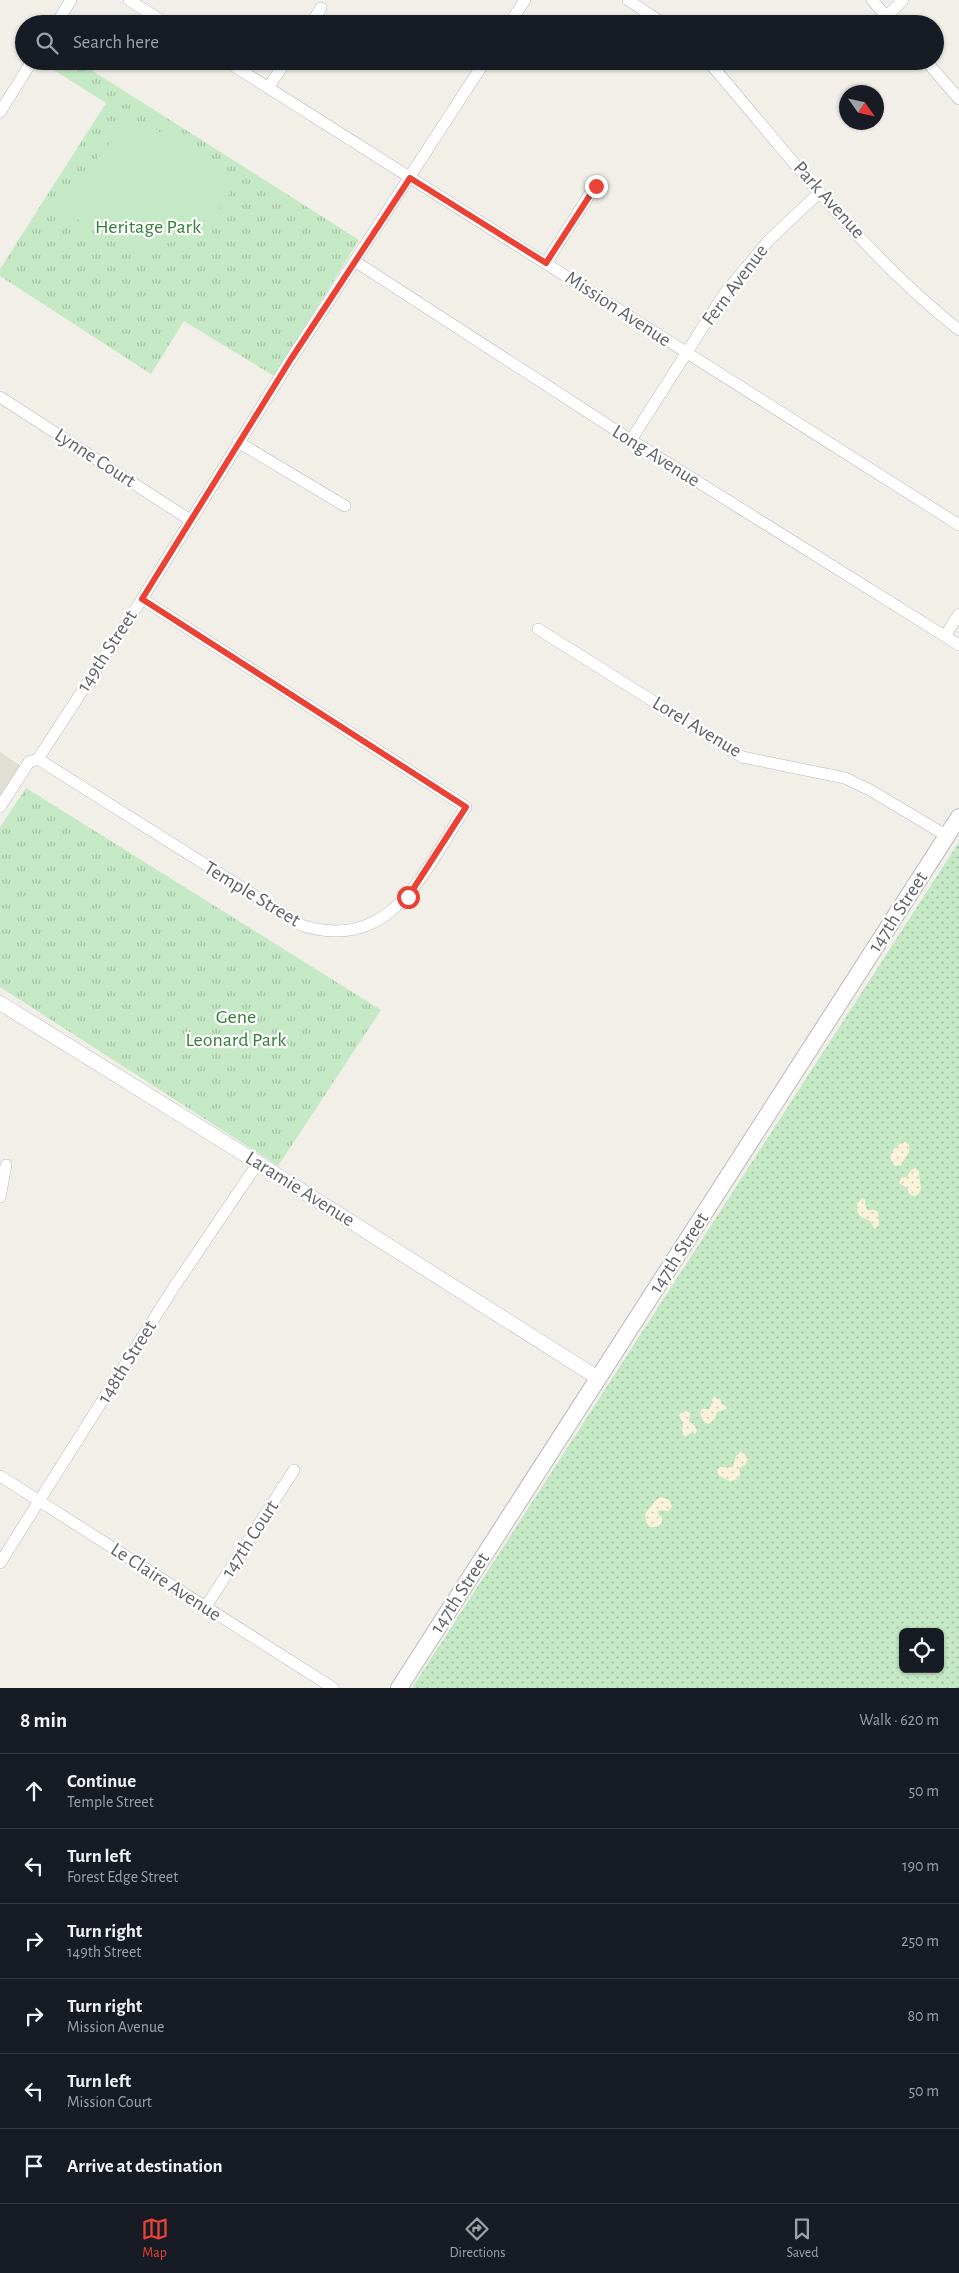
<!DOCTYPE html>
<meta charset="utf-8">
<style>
:root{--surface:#171b24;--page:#242831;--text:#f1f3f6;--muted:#9ea1a6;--line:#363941;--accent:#ea4335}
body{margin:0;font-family:"Alegreya Sans",sans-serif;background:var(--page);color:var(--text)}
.controls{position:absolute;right:15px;bottom:15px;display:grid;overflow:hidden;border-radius:8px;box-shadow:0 1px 4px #0004}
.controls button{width:45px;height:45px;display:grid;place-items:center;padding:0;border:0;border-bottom:1px solid var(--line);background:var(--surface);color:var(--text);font:25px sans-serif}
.compass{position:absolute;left:839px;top:85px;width:45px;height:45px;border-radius:50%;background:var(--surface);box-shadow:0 1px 4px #0004;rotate:124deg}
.stop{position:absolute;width:15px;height:15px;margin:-11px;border:4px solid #ea4335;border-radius:50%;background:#fff}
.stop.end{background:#ea4335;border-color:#fff;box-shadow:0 1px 5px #0008}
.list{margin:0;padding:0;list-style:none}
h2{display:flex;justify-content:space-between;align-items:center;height:65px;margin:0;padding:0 20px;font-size:21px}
h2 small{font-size:16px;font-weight:400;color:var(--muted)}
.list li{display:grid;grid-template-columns:32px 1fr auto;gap:15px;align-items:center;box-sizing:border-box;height:75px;padding:0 20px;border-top:1px solid var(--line)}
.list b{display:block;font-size:19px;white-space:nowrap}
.list p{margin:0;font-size:16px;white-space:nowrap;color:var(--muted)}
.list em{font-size:16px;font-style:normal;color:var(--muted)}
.icon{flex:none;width:28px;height:28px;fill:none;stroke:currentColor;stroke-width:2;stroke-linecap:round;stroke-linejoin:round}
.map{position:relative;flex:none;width:959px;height:1688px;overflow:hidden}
.search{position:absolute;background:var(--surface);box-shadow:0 1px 4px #0004;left:15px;right:15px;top:15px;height:55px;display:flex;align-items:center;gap:12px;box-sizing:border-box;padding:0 18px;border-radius:28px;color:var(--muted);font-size:19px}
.sheet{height:515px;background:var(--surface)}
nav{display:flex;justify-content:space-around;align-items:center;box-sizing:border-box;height:70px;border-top:1px solid var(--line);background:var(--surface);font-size:14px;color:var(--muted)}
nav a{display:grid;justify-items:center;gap:2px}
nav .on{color:var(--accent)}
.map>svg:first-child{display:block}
.education{fill:#e1ded6}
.grass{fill:url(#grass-dots);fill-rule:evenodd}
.sand{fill:url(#sand-dots)}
.park{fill:url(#park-tufts)}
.garden{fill:#c5e8c5}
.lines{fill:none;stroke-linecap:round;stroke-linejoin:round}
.minor-casing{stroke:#b5b8bc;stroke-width:12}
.tertiary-casing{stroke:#b5b8bc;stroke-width:15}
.secondary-casing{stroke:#b6babf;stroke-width:18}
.minor{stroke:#fff;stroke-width:11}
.tertiary{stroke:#fff;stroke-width:14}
.secondary{stroke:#fff;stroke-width:16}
.route{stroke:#ea4335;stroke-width:6}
.labels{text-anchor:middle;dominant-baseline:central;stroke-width:4.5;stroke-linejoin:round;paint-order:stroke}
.street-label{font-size:20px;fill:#5f6368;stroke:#fff}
.park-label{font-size:20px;fill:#348238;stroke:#fff}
</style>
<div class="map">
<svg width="959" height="1688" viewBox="0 0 959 1688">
<defs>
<pattern id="grass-dots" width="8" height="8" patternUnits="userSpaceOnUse" patternTransform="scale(1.25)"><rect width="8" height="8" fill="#c5e8c5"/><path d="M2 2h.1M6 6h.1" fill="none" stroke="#a3c0a4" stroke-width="1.8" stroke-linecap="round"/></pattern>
<pattern id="sand-dots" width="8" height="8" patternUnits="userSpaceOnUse" patternTransform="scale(1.25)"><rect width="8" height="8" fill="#fbf3d9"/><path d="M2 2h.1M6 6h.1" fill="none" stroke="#cec8b4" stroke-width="1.8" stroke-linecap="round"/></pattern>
<pattern id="park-tufts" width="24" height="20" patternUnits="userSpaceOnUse" patternTransform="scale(1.25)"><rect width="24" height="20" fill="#c5e8c5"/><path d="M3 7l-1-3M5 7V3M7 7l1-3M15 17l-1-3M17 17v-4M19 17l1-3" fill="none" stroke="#a3c0a4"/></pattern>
</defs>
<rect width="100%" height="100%" fill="#f1efe8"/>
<path class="education" d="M0 752 21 766 0 798Z"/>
<path class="grass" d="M959 842V1688H412ZM903 1632H940V1669H903Z"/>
<path class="sand" d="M905 1142 909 1145V1152L901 1165 895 1166C885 1157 894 1145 905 1142Z
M915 1168 919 1171C918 1182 926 1190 915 1196L909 1194 907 1188 899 1183 901 1178 907 1177 911 1170Z
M862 1198 865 1199V1204L867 1210H875L878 1212 879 1225 875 1229 869 1220C860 1217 856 1215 857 1204Z
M713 1397 720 1399 722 1404 729 1408 717 1412 715 1418 709 1424 704 1422 700 1413 702 1409H710Z
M686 1411 690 1413 689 1421 694 1425 697 1431 695 1434 690 1433 686 1437 682 1434 683 1423 679 1415 681 1412Z
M742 1451 748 1459 745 1465 739 1468 740 1475 738 1479 730 1481 718 1475 717 1470 720 1467H733L736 1456Z
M661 1497 669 1500 672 1507 668 1511 659 1510 657 1513 662 1518V1523L657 1527H650L646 1522 645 1514 656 1500Z"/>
<path class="park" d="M48 61H77L359 240 274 376 184 321 151 374 0 276V269L106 103 46 65Z
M26 788 381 1010 278 1166 0 987V827Z"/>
<path class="garden" d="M144 122 238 182 217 211 183 238 139 253 98 234 59 206 123 127Z"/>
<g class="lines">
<g class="minor-casing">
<path id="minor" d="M129 0 167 24
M628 0 664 24
M872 0 893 24
M887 16 903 0
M56 24 71 0
M311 24 321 8
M509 24 525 0
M226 61 959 525
M708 61C787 153 863 254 959 330
M926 61 959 99
M268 88 286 61
M0 112 32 61
M356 262 631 440 959 645
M546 263 595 186
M0 397 190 520
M631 440 724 294 769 240 820 192
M238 442 345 506
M538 629 742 757 845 778 870 790 947 836
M945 636 959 614
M38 759 301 925C392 955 425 869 466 807L142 599
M0 807 29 762 38 759 142 599 291 359 485 61
M0 1197 6 1165
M0 1476 333 1688
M0 1563 174 1287 258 1163
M205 1608 294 1470"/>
</g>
<g class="tertiary-casing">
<path id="tertiary" d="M0 1003 258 1163 598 1378"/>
</g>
<g class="secondary-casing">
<path id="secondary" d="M399 1688 959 817"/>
</g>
<use href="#minor" class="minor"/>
<use href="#tertiary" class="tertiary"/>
<use href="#secondary" class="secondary"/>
</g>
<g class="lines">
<path class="route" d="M408 897 466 807 142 599 291 359 410 178 546 263 596 186"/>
</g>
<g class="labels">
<g class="street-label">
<text transform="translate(829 200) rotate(48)">Park Avenue</text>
<text transform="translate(735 285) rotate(-53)">Fern Avenue</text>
<text transform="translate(618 309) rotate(33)">Mission Avenue</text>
<text transform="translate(656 456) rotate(32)">Long Avenue</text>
<text transform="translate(95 458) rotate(33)">Lynne Court</text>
<text transform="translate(107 651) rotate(-57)">149th Street</text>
<text transform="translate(697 727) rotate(31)">Lorel Avenue</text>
<text transform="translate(252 894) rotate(31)">Temple Street</text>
<text transform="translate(898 912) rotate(-57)">147th Street</text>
<text transform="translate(300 1189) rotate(32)">Laramie Avenue</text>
<text transform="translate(679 1253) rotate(-57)">147th Street</text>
<text transform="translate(127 1362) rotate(-58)">148th Street</text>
<text transform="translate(250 1539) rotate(-57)">147th Court</text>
<text transform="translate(166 1582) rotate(33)">Le Claire Avenue</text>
<text transform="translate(460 1593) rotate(-57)">147th Street</text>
</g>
<g class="park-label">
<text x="148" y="227">Heritage Park</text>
<text x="236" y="1017">Gene<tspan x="236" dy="23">Leonard Park</tspan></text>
</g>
</g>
</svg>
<div class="controls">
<button><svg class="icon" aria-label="locate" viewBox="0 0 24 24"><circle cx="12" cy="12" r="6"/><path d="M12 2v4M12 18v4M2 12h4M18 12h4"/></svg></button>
</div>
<svg class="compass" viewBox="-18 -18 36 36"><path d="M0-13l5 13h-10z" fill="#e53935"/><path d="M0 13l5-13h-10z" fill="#9ea1a6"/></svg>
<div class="stop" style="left:408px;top:897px"></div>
<div class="stop end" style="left:596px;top:186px"></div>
<div class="search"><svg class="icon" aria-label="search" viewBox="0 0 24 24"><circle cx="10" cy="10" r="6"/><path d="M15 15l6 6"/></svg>Search here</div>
</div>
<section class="sheet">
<h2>8 min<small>Walk · 620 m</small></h2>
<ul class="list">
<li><svg class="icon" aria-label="ahead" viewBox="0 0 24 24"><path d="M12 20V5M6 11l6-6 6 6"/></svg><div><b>Continue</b><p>Temple Street</p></div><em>50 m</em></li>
<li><svg class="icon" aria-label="left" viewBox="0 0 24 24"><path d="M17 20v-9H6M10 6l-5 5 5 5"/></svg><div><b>Turn left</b><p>Forest Edge Street</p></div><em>190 m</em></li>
<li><svg class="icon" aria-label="right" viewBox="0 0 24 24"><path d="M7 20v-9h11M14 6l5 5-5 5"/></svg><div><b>Turn right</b><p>149th Street</p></div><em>250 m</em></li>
<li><svg class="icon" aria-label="right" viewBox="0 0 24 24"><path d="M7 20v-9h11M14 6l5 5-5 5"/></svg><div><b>Turn right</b><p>Mission Avenue</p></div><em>80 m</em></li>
<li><svg class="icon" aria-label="left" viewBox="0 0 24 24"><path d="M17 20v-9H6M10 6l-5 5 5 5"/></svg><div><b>Turn left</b><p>Mission Court</p></div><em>50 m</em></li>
<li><svg class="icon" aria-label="arrive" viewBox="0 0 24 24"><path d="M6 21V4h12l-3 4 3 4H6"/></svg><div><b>Arrive at destination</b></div></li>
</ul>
</section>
<nav>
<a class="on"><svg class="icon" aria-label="map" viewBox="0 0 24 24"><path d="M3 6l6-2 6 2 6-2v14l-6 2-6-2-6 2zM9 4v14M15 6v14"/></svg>Map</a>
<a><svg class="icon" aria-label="directions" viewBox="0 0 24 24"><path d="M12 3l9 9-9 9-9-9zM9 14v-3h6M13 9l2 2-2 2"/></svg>Directions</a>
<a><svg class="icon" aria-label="saved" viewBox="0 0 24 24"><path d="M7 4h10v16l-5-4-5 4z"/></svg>Saved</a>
</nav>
